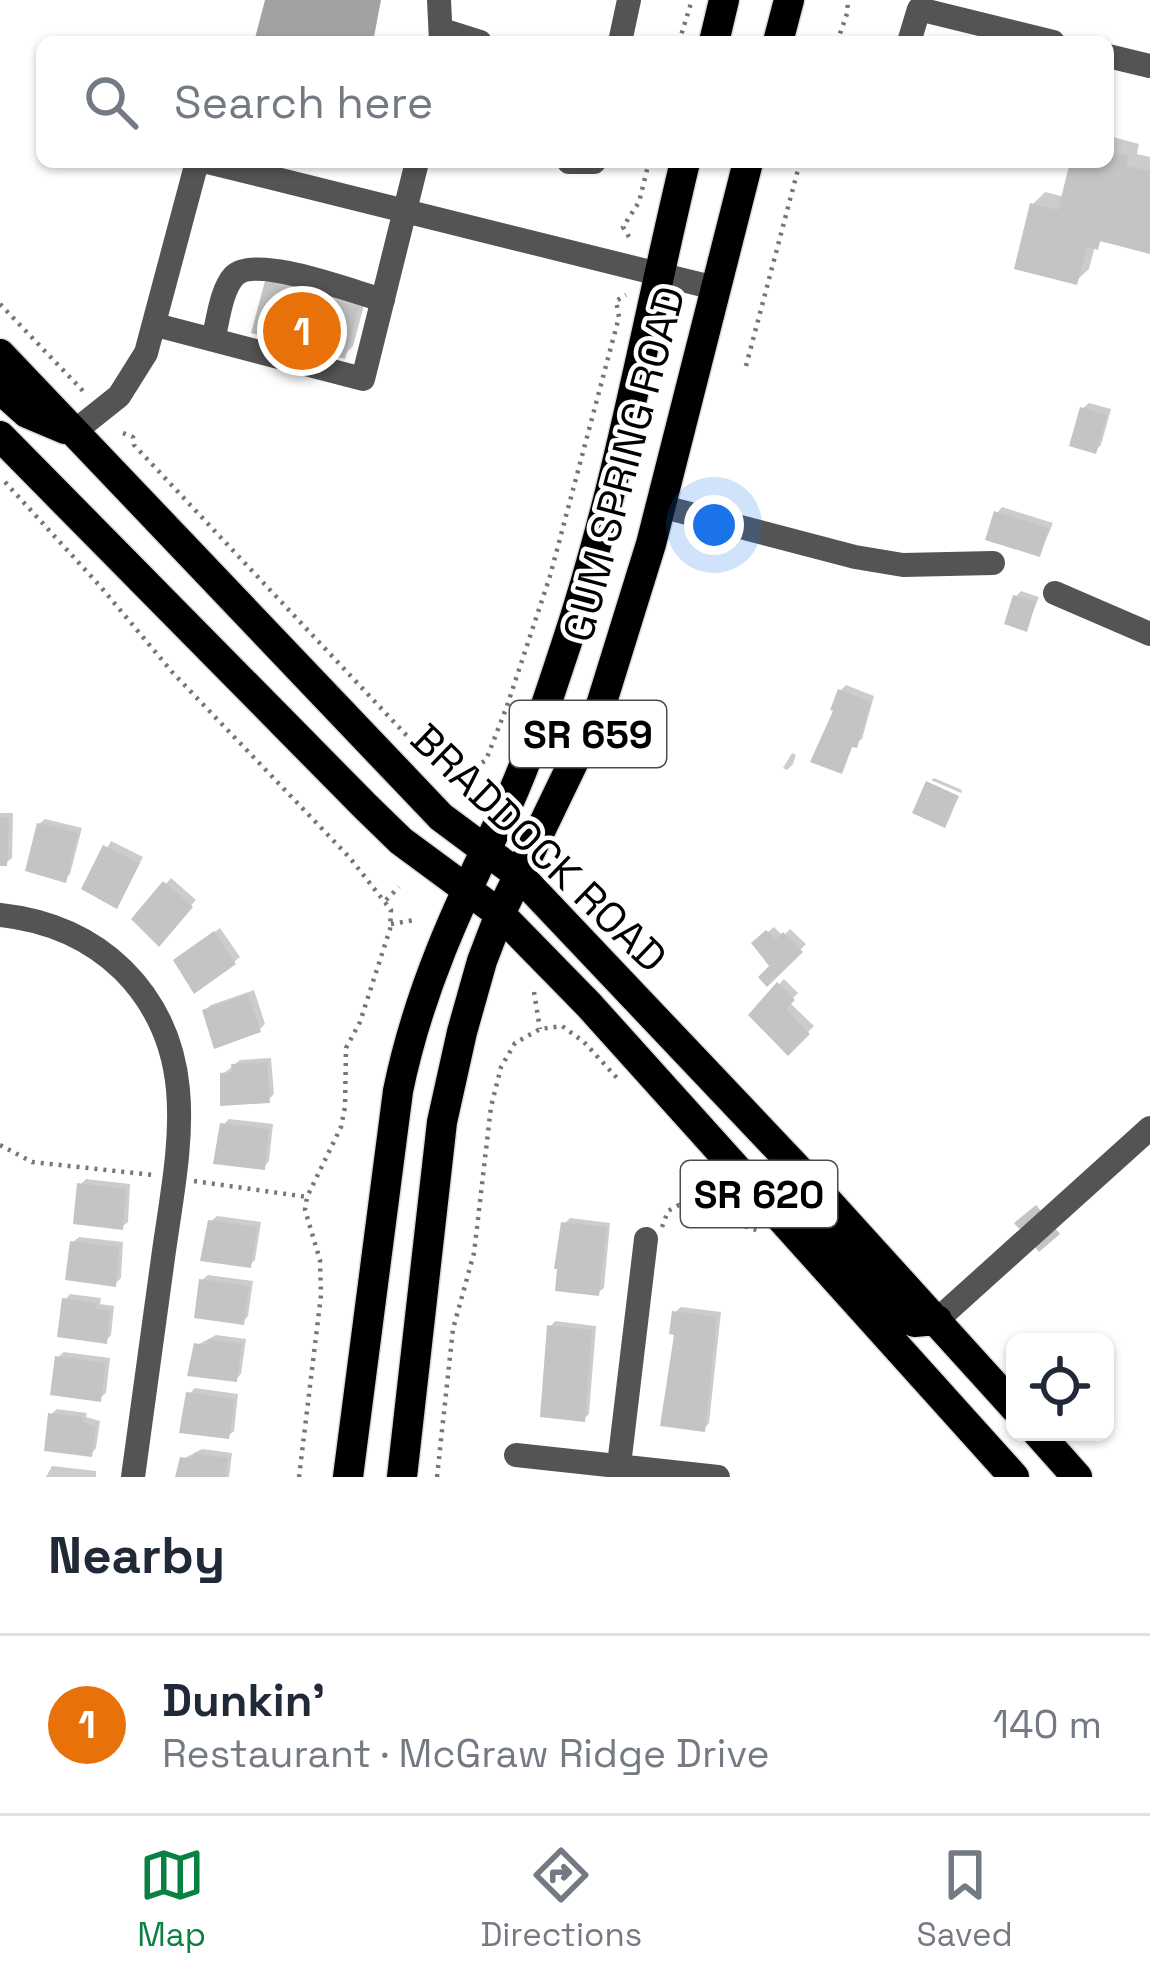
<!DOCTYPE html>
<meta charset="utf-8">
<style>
:root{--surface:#fff;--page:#f2f2f3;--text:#1f2937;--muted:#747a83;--line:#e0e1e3;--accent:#0b8043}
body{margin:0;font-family:"Space Grotesk",sans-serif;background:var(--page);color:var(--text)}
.controls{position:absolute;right:36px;bottom:36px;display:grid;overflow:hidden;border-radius:18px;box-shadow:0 3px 9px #0004}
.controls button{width:108px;height:108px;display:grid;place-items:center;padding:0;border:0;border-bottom:3px solid var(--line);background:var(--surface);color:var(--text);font:60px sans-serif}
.you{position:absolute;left:714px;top:525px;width:42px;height:42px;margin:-30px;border:9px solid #fff;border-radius:50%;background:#1a73e8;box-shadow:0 0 0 18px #1a73e833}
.badge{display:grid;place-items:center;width:78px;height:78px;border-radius:50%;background:var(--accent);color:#fff;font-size:39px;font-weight:700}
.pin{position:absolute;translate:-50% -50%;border:6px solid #fff;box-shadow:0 3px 12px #0006}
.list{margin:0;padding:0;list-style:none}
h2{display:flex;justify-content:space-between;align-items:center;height:156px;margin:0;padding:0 48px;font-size:51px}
h2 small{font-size:39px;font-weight:400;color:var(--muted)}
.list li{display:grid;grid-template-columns:78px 1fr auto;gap:36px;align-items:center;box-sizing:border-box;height:180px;padding:0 48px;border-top:3px solid var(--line)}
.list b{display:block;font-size:45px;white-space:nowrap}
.list p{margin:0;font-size:39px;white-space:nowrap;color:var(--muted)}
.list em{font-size:39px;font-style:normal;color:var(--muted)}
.icon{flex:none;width:66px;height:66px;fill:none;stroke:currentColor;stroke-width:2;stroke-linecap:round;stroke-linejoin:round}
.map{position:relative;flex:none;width:1150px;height:1477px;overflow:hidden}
.search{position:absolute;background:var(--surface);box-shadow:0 3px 9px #0004;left:36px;right:36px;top:36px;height:132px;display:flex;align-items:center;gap:30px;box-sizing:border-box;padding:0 42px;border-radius:18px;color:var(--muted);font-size:45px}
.sheet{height:336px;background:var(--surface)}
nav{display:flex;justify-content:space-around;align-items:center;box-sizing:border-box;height:168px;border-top:3px solid var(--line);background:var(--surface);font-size:33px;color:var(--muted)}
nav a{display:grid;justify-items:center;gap:6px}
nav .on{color:var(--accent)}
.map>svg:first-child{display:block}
.water{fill:#a2a2a2}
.shadow{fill:#0003}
.building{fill:#c4c4c4}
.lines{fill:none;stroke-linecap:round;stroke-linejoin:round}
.major-casing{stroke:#dbdbdb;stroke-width:33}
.path{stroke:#767676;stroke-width:4.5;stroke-dasharray:3 6;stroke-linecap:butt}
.minor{stroke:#545454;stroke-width:24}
.major{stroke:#000;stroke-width:30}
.labels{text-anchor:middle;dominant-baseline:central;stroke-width:9;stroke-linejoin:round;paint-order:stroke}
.shield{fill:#fff;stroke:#4c4c4c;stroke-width:3}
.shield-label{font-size:39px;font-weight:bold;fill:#000}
.street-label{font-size:42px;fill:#000;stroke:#fff}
</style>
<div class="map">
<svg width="1150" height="1477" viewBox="0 0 1150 1477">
<rect width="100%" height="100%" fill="#fff"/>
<path class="water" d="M265 0H381L373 42H254Z"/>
<path class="shadow" d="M1113 137 1139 144 1137 154 1150 157V251L1104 239 1095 246 1089 269 1076 281 1033 204 1045 192 1065 197 1074 162H1108V143Z
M277 274 366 298 353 346 344 355 268 283Z
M1089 403 1111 409 1101 445 1095 451 1083 408Z
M1002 507 1053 523 1040 554 997 513Z
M1021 591 1039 597 1026 628 1015 597Z
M846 685 874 696 862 739 854 744 841 770 837 709 840 691Z
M792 753 796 755 793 764 787 770 783 768Z
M934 778 962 790 961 793 931 780Z
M0 813H13L12 858 6 863H0Z
M45 819 82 828 70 874 65 879 39 824Z
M111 841 143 857 117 905 85 888Z
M171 878 196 900 159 942 135 919Z
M774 927 783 936 790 929 806 944 767 983 773 966 755 943Z
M220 928 240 957 234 962 182 955Z
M784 979 798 993 789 1002 814 1026 788 1052 752 1015Z
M254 990 265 1024 260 1029 205 1010 211 1005Z
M271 1058 274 1094 268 1100 223 1074 240 1060Z
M229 1119 273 1124 269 1161 264 1167 223 1125Z
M86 1179 130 1184 128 1222 122 1227 80 1185Z
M217 1216 261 1222 255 1260 250 1265 211 1221Z
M570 1218 610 1223 604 1288 598 1293 564 1224Z
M79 1237 123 1242 121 1278 115 1284 73 1242Z
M208 1275 253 1281 248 1316 243 1322 202 1280Z
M70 1294 101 1298 100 1304 114 1306 111 1335 106 1341 65 1300Z
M681 1307 721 1312 709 1423 704 1429 677 1333 675 1312Z
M555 1321 596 1326 589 1414 584 1419 550 1327Z
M216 1335 246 1339 241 1374 236 1379 197 1345Z
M64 1352 110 1358 106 1393 100 1398 58 1357Z
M195 1388 238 1394 234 1431 228 1436 189 1394Z
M57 1409 87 1413 86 1417 100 1421 96 1448 91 1454 51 1414Z
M202 1449 232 1453 229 1477H179L183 1459Z
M52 1466 96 1471V1477H46Z"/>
<path class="building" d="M1108 151 1129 156 1126 166 1150 171V254L1100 241 1098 250 1087 247 1077 285 1014 269 1030 203 1058 210 1070 162H1108Z
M265 281 359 307 345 359 251 333Z
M1080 407 1107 415 1096 454 1069 446Z
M994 511 1049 528 1040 557 985 540Z
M1013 595 1036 602 1027 632 1004 624Z
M838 689 871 702 857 748 852 747 842 774 810 762 833 711 830 710Z
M926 781 959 796 945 828 912 813Z
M0 817 9 818 7 866H0Z
M37 823 78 833 66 883 25 871Z
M103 845 140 863 117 909 81 889Z
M163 881 193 907 159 947 131 919Z
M766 930 776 939 783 932 803 952 767 987 758 977 769 966 751 943Z
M214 931 236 964 194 994 173 960Z
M777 982 795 1000 786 1009 810 1034 788 1056 748 1015Z
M248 994 261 1032 214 1049 202 1010Z
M267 1062 270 1103 220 1106V1073L232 1072 231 1064Z
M220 1123 269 1129 265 1170 213 1164Z
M77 1183 126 1189 123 1230 73 1224Z
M1036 1205 1060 1234 1039 1252 1014 1223Z
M208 1220 257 1227 251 1268 200 1261Z
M561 1222 607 1227 599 1296 555 1291 557 1269H554Z
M70 1241 119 1247 116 1287 65 1280Z
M199 1279 249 1286 244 1325 194 1318Z
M62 1298 97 1303 96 1309 110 1311 107 1344 57 1337Z
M672 1311 717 1317 705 1432 660 1426 674 1335 669 1334Z
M547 1325 592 1330 585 1422 540 1417Z
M208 1339 242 1344 237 1382 187 1376 194 1343 207 1345Z
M55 1356 106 1363 101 1402 50 1395Z
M186 1392 235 1399 229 1439 179 1433Z
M48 1413 83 1417 82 1422 96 1426 92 1457 44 1451Z
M194 1453 228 1458 226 1477H175L180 1457 193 1459Z"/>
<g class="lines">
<g class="major-casing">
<path id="major" d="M714 42 724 0
M778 42 789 0
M0 354 441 817 519 875 811 1183 1015 1408
M0 389 27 413 65 429
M0 436 365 806 401 841 500 914 589 1005 1014 1477
M790 1211 800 1213 814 1223 899 1311 914 1322 937 1320
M1037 1432 1077 1477
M348 1477 398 1091C418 993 457 908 501 819 527 765 546 705 565 648 618 490 646 324 685 162
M402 1477 442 1122 462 1032 482 961 500 914 601 705 651 544 748 162"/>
</g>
<path class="path" d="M679 42 692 0
M837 42 848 11 847 0
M629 237 623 227 639 202 649 162
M0 304 84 392
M746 366 800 162
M123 433 133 437 134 445 439 770 461 777 486 760 507 706 550 576 619 317 616 301 626 295
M5 482 100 586 173 673 350 858 391 910 390 929 360 1022 346 1048 345 1107 341 1127 307 1197 305 1210 320 1260 321 1295 299 1477
M386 900 399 887
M391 924 415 920
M534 992 540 1029
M0 1145 32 1162 153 1175
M194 1181 307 1197
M662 1227 668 1211 679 1205 759 1231
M437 1477 453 1329 474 1253 491 1107 501 1067 515 1043 540 1029 562 1026 584 1042 617 1078"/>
<path class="minor" d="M439 0 441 42
M442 30 480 42
M620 42 629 0
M909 42 919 9 1053 42
M1108 56 1150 66
M208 162 715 288
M569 162H594
M156 325 363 379 417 162
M213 340C218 321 221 290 234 276 255 254 353 292 383 300
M75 431 119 396 146 353 197 162
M660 506 855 557 903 565 993 563
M1055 593 1150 634
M0 915C47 920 89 937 123 970 205 1052 177 1155 163 1258 153 1331 143 1404 133 1477
M937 1320 1150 1128
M516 1455 718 1477
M619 1465 646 1239"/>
<use href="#major" class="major"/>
</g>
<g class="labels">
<g class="shield">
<rect x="510" y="701" width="156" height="66" rx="9"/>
<rect x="681" y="1161" width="156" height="66" rx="9"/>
</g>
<g class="shield-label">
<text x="588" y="734">SR 659</text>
<text x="759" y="1194">SR 620</text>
</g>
<g class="street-label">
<text transform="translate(624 464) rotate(-75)">GUM SPRING ROAD</text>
<text transform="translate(539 848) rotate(44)">BRADDOCK ROAD</text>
</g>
</g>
</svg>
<div class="controls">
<button><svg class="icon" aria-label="locate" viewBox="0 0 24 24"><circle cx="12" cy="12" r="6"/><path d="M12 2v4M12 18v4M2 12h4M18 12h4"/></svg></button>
</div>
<div class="you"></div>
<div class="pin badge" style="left:302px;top:331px;background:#e8710a">1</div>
<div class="search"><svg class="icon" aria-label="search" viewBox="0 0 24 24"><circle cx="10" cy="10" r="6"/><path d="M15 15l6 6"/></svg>Search here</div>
</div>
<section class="sheet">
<h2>Nearby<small></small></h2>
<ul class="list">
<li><span class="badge" style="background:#e8710a">1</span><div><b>Dunkin'</b><p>Restaurant · McGraw Ridge Drive</p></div><em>140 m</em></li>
</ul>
</section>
<nav>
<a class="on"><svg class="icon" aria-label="map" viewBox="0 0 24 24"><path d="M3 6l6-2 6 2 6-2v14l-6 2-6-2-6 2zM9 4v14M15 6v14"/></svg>Map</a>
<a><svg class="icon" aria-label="directions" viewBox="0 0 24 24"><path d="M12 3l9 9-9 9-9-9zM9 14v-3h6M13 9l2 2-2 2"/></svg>Directions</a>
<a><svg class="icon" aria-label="saved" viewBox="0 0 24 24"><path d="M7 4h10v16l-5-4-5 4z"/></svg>Saved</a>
</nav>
